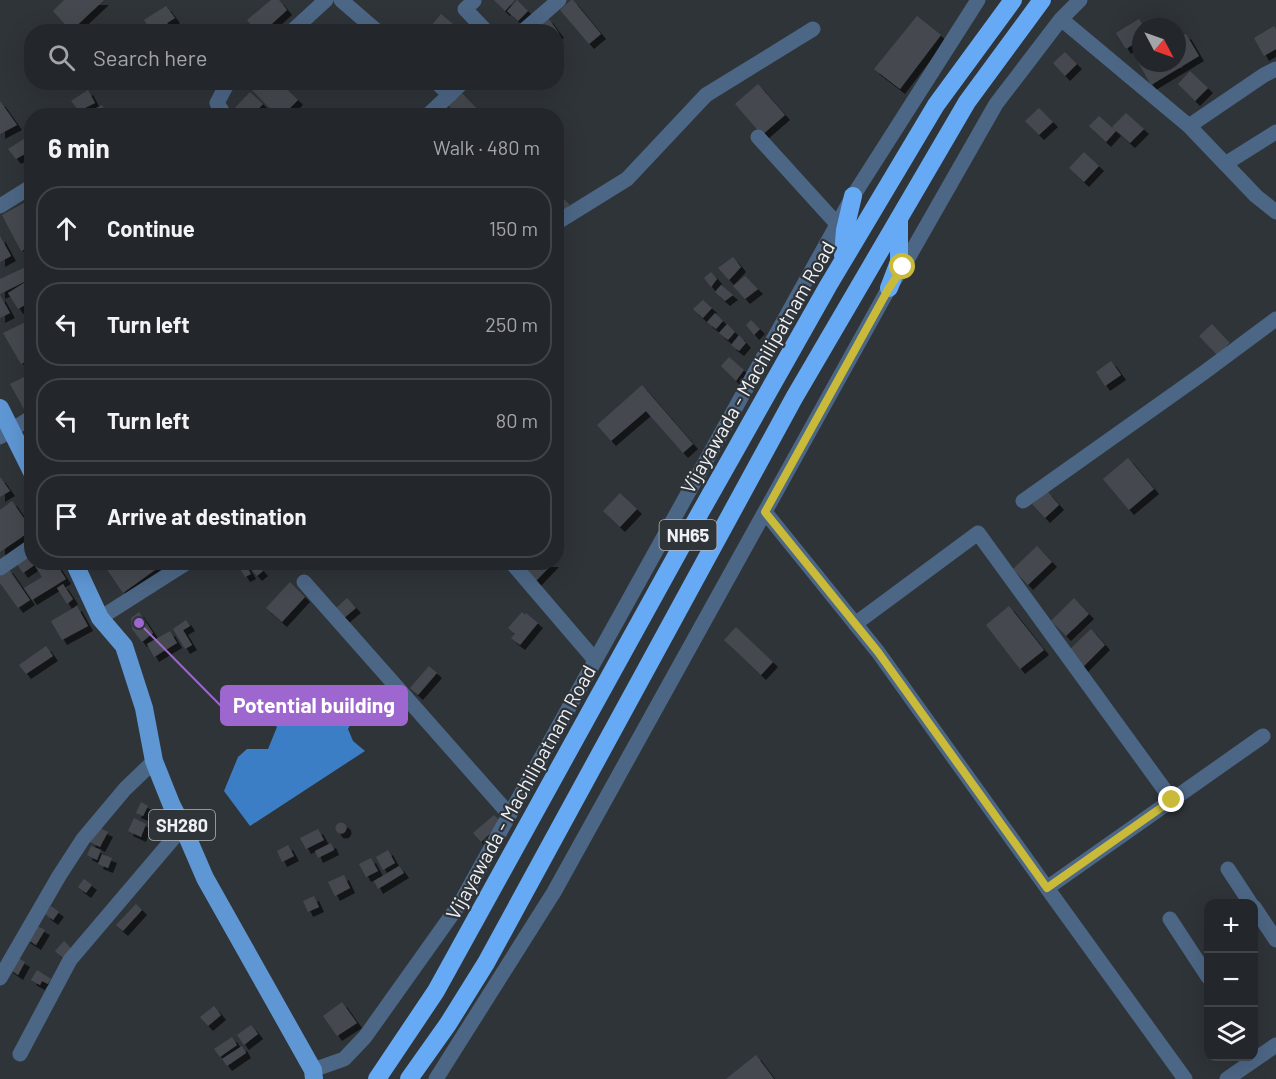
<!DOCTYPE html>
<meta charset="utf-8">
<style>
:root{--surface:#23272b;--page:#2f3337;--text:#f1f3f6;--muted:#a3a5a9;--line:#404447}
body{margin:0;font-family:Barlow,sans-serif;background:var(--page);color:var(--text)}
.controls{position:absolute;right:18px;bottom:18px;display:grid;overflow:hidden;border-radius:12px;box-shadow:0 6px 24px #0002}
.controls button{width:54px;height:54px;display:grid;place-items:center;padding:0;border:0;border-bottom:2px solid var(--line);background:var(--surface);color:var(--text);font:30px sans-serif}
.compass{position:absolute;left:1132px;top:18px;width:54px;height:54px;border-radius:50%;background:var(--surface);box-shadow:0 6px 24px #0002;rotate:131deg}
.stop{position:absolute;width:18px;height:18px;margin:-14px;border:4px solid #caba3a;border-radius:50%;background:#fff}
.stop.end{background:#caba3a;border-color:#fff;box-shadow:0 2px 6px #0008}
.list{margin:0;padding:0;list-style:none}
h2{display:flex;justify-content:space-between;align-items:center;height:78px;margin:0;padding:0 24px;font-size:26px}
h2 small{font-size:20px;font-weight:400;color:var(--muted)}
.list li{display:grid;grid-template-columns:39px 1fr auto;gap:18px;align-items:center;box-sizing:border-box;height:84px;margin:0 12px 12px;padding:0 12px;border:2px solid var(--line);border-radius:24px}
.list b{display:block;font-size:22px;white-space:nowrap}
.list em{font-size:20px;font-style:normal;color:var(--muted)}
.icon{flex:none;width:33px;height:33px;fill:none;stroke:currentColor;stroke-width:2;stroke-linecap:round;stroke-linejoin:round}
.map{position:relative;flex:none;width:1276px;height:1079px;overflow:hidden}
.search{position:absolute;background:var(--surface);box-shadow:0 6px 24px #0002;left:24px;top:24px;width:540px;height:66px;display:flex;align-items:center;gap:15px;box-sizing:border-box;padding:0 21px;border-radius:24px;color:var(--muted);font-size:22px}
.panel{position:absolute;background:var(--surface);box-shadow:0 6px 24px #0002;left:24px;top:108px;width:540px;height:462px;border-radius:24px}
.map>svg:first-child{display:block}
.water{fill:#3b7ec6}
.building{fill:#454a4f;filter:url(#shadow)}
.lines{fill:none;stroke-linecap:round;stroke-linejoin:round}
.minor{stroke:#4c6685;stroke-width:15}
.major{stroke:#5f97d5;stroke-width:18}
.highway{stroke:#66aaf5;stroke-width:18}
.route{stroke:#caba3a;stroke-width:8}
.labels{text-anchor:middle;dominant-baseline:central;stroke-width:4.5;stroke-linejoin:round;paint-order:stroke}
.shield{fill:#2f3439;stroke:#b5b8bc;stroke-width:1.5}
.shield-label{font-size:18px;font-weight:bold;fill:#eef0f4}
.street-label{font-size:20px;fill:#eef0f4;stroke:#2f3439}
.leader{fill:none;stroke:#9e67cf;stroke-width:2}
.callout-dot{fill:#9e67cf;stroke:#2f3439;stroke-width:2}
.callout{fill:#9e67cf;stroke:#9e67cf;stroke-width:2}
.callout-label{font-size:21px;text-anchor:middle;font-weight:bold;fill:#fff}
</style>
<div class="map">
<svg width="1276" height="1079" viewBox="0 0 1276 1079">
<defs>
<filter id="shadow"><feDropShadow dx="5" dy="5" stdDeviation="0" flood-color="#0009"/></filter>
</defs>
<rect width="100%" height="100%" fill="#2f3439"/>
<path class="water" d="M286 686 319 693 344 705 354 717 348 729 353 741 365 751 250 826 224 791 238 757 247 749H268L277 727 261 714Z"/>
<path class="building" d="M64 0H104L71 31 53 11Z
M271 0H279L287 10 263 32H257L247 20Z
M494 0H515L505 11Z
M517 0 528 11 518 21 507 11Z
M571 0H573L601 34 589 44 560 10Z
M166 6 175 18 167 23 171 29 168 32H152L144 20Z
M441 14 453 24 446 32H426Z
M917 16 941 35 900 89 874 69Z
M548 18 559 33 556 35V32H531Z
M1139 19 1144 27H1141V39L1126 49 1116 33Z
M1274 26 1276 29V49L1264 56 1254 38Z
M1186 34 1199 56 1151 85 1138 62 1141 60V63H1177V39Z
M1065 52 1077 64 1065 76 1053 63Z
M1190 71 1208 88 1195 101 1178 84Z
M244 82H280L298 100 282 116H277Z
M758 84 785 115 762 135 735 104Z
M88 90 95 103 79 111 71 101Z
M250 92 263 104 252 116H236L231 112Z
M461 92 484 116H459L448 105Z
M0 101 17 125 0 134Z
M102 105 108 116H80Z
M1039 108 1053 122 1039 135 1025 121Z
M1126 113 1144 129 1130 143 1112 127Z
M1099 116 1116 131 1106 142 1089 126Z
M32 134V150L16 159 8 149Z
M1084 152 1099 166 1084 182 1069 168Z
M556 191 570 205 556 218Z
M24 203 32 217V246L21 251 2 215Z
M0 236 11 256 0 262Z
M733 257 741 267 729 280 718 268Z
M26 267 32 278 0 294V279Z
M711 272 717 279 711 287 704 278Z
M745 276 758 289 745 299 733 286Z
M32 278V301L18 309 8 293Z
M721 285 733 295 725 301 715 292Z
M0 295 10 313 0 318Z
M703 300 712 308 703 318 693 309Z
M715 313 723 321 716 329 707 322Z
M32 319V358L21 364 3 333Z
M751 320 760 329 754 335 746 325Z
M727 324 735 332 728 340 719 333Z
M1212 324 1230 343 1217 355 1199 336Z
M739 335 746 343 739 351 731 345Z
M729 357 744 370 736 381 721 366Z
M1111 361 1121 375 1105 386 1096 372Z
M32 373V407L25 411 10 384Z
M642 385 693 444 683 453 646 411 611 441 597 425Z
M1128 458 1154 489 1129 510 1103 479Z
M0 477 10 491 0 497Z
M1047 491 1059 505 1045 518 1032 504Z
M620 493 637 509 620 527 603 511Z
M12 501 32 530 0 552V510Z
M1037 546 1052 562 1028 585 1013 569Z
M32 550V562H39L23 573 15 561Z
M40 562H55L66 579 32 600 24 588 42 577 35 566Z
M102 562H166L123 593Z
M236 562H244L251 574 245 577Z
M255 562 263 571 257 576 249 567Z
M526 562H554L536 581 525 571 529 568 525 564Z
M8 568 30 600 18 608 0 583V574Z
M290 582 305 597 282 622 266 608Z
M63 584 73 599 67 604 57 588Z
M347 598 356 608 344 618 336 608Z
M1074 598 1089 614 1066 636 1051 621Z
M77 606 88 626 62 640 51 621Z
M1009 606 1044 650 1020 669 986 625Z
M139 612 153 633 142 642 132 629 131 618Z
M522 612 525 615 526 613 538 623 520 645 511 638 515 634 508 628Z
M186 620 190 626 183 630 192 645 185 649 173 629Z
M736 627 773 662 761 675 724 640Z
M1091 629 1105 645 1082 668 1067 652Z
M170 631 177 643 154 657 147 644Z
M46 646 53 656 26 674 19 665Z
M429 666 437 673 418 695 410 688Z
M141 802 148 806 143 816 136 813Z
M494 815 502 823 481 842 473 833Z
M134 818 146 824 141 837 128 831Z
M335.5 828a5.5 5.5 0 1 1 11 0a5.5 5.5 0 1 1-11 0Z
M98 827 108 832 100 847 90 842Z
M318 829 324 840 306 849 300 838Z
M331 843 334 850 318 858 315 851Z
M288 845 294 856 282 862 277 851Z
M91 846 101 850 97 860 87 855Z
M388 850 395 863 383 870 376 857Z
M102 854 112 858 108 868 98 864Z
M371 858 378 871 366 877 359 864Z
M399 866 404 873 378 889 374 881Z
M344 875 350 888 335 896 328 882Z
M84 879 92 885 86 893 78 887Z
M314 896 319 907 308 912 303 901Z
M136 904 142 910 123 931 116 925Z
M51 906 59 912 53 920 45 914Z
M33 924 45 930 36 945 25 938Z
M64 941 71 948 63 958 55 951Z
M15 956 25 962 18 975 8 968Z
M37 970 51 979 48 984 42 981 40 985 31 980Z
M342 1002 357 1023 337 1036 323 1016Z
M214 1006 221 1015 208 1026 200 1017Z
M251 1025 258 1034 244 1045 237 1035Z
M232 1037 237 1045 220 1057 214 1049Z
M242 1046 246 1053 227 1066 222 1059Z
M756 1055 774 1079H726Z"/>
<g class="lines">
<path class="minor" d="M341 0 378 32
M474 1 465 9 487 32
M1061 19 1189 126 1256 196 1276 212
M291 32 326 0
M522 32 559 0
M436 82 450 95
M225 116 217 103 226 86 231 82
M427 116 463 82
M1189 126 1264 75 1276 69
M758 137 837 224
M1225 164 1276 132
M0 206 32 186
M556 223 627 179 706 95 813 29
M0 437 32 417
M1023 501 1202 374 1276 319
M765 512 878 652 1047 888 1263 736
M511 562 595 660
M0 568 32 546
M304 582 509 814
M100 618 188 562
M855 624 978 533 1172 800
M1228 869 1251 904
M1047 888 1185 1079
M1254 907 1276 940
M1170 919 1208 977
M0 978 59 876 83 839 125 789 154 761
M20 1054 70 960 183 827
M313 1070 344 1059 365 1037 461 902 853 196 978 0
M436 1079 554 892 889 288 903 267 996 104 1061 19 1080 0
M1227 1079 1276 1045"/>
<path class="major" d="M0 408 32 472
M74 562 100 618 124 646 144 708 154 761 172 806 183 827 205 878 313 1070 314 1079"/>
<path class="highway" d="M843 256 845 230 853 196
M889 288 899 262V219
M377 1079 436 991 701 511 828 286 936 105 1013 0
M409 1079 448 1024 486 963 794 398 967 102 1042 0"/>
</g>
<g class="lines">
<path class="route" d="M903 267 889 288 765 512 878 652 1047 888 1172 800"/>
</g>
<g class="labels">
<g class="shield">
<rect x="659.5" y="520" width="57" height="30" rx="4.5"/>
<rect x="149" y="810" width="66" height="30" rx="4.5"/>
</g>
<g class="shield-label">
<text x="688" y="535">NH65</text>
<text x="182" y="825">SH280</text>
</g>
<g class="street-label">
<text transform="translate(757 367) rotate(-60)">Vijayawada - Machilipatnam Road</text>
<text transform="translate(520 792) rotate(-61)">Vijayawada - Machilipatnam Road</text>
</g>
</g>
<path class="leader" d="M139 623L221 706"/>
<circle class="callout-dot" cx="139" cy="623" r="6"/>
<rect class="callout" x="221" y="686" width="186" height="39" rx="6"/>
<g class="callout-label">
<text x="314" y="713">Potential building</text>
</g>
</svg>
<div class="controls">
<button>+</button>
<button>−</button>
<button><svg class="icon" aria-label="layers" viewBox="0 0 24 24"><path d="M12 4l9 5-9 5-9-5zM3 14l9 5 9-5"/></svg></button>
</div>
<svg class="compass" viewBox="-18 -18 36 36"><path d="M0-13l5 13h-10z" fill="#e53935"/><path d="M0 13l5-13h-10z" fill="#a3a5a9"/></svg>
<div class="stop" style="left:903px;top:267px"></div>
<div class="stop end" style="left:1172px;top:800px"></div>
<div class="search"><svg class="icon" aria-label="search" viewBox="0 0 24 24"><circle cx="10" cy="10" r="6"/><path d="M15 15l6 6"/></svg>Search here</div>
<section class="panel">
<h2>6 min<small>Walk · 480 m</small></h2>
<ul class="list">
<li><svg class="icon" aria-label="ahead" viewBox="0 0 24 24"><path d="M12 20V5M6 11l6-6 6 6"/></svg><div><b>Continue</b></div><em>150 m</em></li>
<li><svg class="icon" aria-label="left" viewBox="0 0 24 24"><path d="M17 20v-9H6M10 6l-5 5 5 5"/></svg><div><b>Turn left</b></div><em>250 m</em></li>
<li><svg class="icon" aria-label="left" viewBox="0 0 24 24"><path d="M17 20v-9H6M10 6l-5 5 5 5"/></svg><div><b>Turn left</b></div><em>80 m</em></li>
<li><svg class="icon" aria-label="arrive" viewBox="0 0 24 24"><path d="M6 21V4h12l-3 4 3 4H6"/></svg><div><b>Arrive at destination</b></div></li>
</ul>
</section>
</div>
